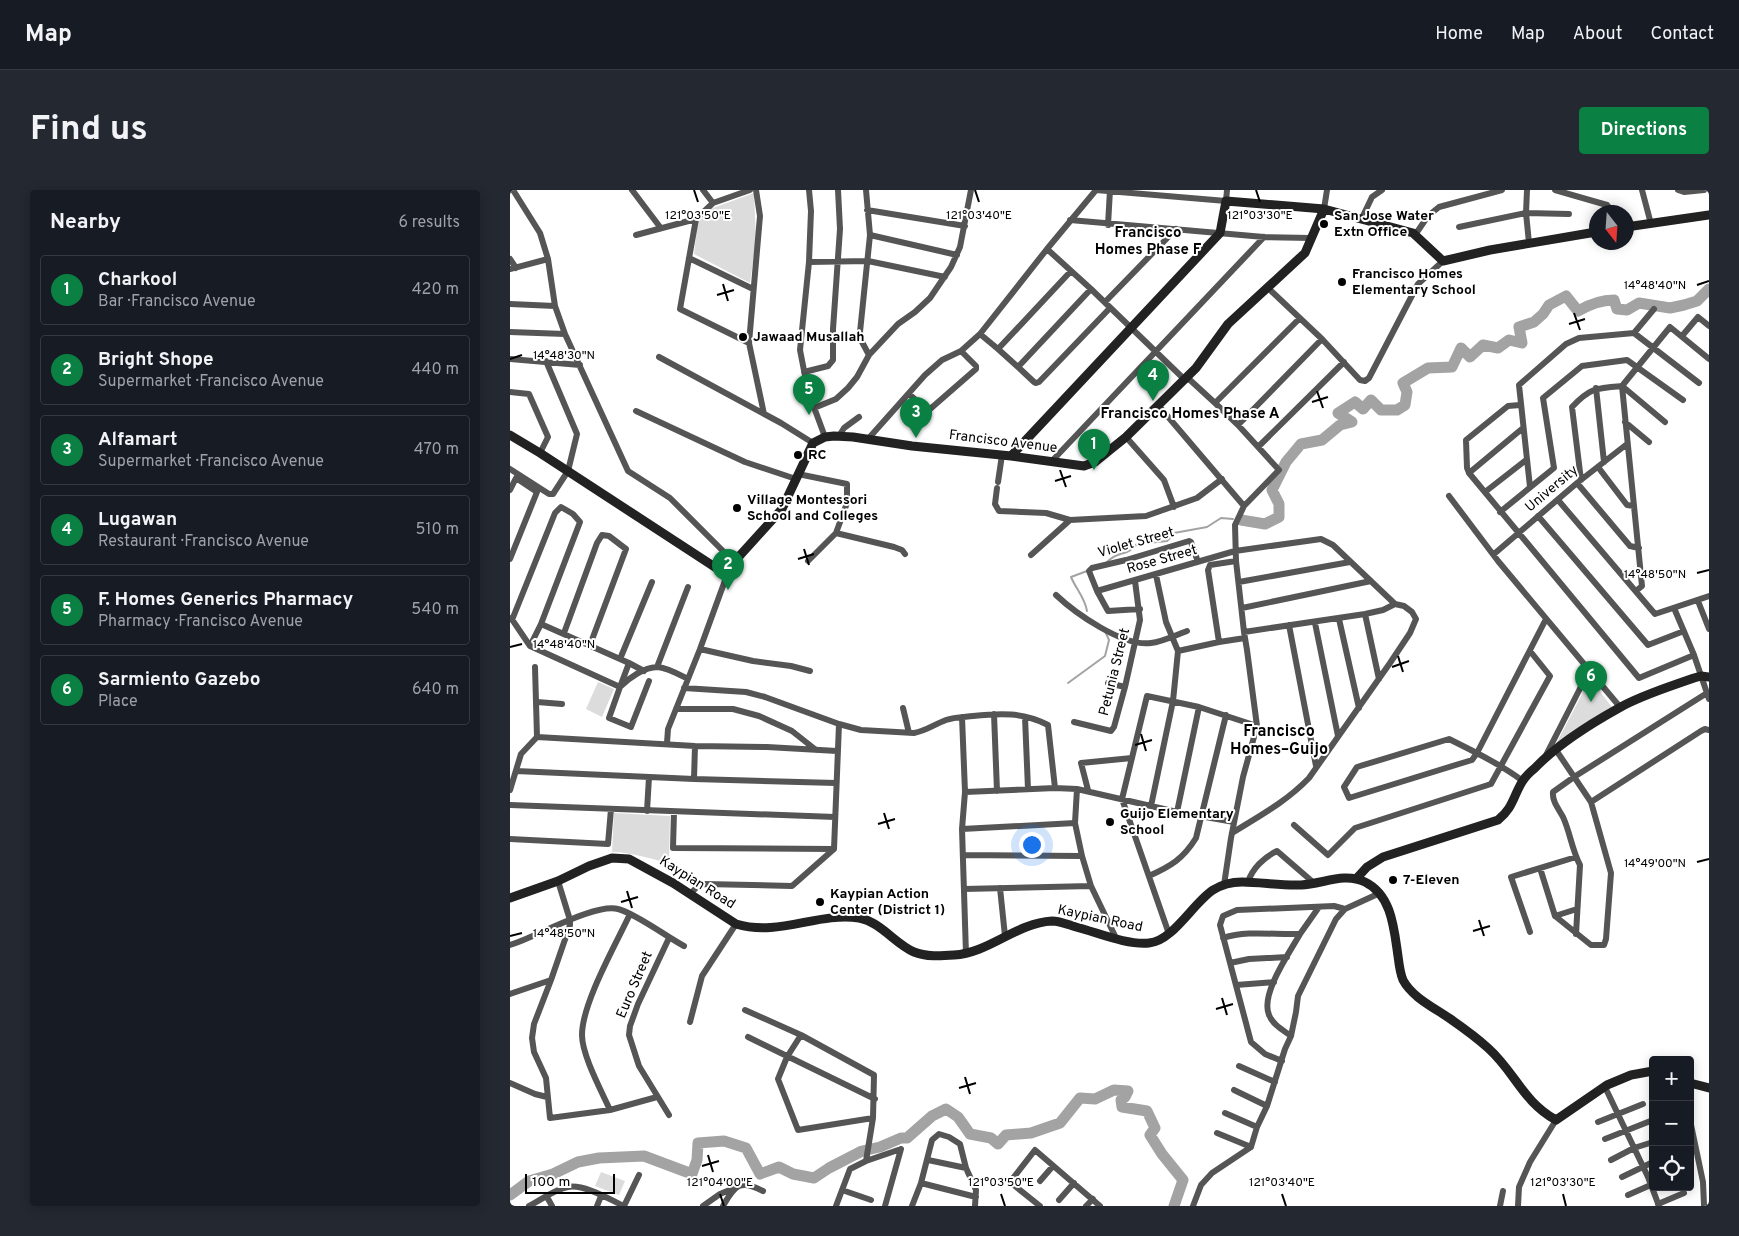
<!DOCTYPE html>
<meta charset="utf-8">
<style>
:root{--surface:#171b24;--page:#242831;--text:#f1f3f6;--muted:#9ea1a6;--line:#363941;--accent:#0b8043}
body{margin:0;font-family:Overpass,sans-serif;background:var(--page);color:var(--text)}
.controls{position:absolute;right:15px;bottom:15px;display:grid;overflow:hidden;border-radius:5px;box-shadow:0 2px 12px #0003}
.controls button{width:45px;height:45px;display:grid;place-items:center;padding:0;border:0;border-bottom:1px solid var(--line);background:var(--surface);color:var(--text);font:25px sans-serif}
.compass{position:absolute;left:1079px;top:15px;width:45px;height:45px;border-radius:50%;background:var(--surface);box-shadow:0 2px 12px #0003;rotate:163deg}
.scale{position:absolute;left:15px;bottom:12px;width:90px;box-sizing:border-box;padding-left:5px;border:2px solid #000;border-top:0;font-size:14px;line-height:18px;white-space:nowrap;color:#000;-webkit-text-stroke:4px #fff;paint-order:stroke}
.you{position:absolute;left:521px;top:654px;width:18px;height:18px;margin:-12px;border:4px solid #fff;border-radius:50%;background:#1a73e8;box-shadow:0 0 0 8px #1a73e833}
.badge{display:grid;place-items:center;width:32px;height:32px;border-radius:50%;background:var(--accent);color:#fff;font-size:16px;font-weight:700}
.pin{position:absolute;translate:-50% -41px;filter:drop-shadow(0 1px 2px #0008)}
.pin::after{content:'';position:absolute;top:26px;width:18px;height:15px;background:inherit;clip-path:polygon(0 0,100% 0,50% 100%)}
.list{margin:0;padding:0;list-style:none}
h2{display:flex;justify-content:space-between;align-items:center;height:65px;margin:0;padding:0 20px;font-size:21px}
h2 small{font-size:16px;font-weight:400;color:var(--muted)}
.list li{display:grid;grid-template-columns:32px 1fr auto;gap:15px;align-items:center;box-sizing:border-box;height:70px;margin:0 10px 10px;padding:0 10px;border:1px solid var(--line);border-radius:5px}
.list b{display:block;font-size:19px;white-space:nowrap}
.list p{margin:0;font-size:16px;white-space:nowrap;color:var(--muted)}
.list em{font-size:16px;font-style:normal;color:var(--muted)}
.icon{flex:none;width:28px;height:28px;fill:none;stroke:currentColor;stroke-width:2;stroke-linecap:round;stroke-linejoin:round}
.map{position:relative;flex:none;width:1199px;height:1016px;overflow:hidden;border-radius:5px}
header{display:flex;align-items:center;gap:30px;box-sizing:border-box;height:70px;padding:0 25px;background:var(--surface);border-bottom:1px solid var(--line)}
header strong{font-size:24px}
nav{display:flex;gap:28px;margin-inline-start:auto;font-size:18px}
.intro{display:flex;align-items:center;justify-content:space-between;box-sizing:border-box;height:120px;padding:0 30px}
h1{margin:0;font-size:35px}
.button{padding:12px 22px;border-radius:5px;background:var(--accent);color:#fff;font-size:18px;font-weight:700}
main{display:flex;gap:30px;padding:0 30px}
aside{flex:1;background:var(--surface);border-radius:5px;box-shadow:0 2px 12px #0003}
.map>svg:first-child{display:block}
.green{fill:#dcdcdc}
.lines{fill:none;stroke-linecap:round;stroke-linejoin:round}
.stream{stroke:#a3a3a3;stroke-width:2}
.river{stroke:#a3a3a3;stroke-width:11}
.street{stroke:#555;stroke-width:6}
.secondary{stroke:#222;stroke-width:9}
.ticks{fill:none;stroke:#000;stroke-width:2}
.poi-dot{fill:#000;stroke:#fff;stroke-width:2}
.labels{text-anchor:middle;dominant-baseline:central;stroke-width:4;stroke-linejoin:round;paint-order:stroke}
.poi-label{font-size:14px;font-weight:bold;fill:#000;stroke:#fff;text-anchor:start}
.street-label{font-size:14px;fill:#000;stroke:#fff}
.neighbourhood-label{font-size:15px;font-weight:bold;fill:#000;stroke:#fff}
.quarter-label{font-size:16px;font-weight:bold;fill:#000;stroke:#fff}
.ticks-label{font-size:12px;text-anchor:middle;fill:#000;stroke:#fff;stroke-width:4;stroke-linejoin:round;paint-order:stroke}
</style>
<header>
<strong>Map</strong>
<nav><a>Home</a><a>Map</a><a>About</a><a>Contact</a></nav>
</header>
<div class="intro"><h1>Find us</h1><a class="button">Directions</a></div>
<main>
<aside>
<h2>Nearby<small>6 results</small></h2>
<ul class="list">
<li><span class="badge">1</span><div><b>Charkool</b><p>Bar · Francisco Avenue</p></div><em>420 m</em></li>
<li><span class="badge">2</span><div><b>Bright Shope</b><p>Supermarket · Francisco Avenue</p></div><em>440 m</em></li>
<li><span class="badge">3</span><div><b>Alfamart</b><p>Supermarket · Francisco Avenue</p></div><em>470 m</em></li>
<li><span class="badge">4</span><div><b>Lugawan</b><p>Restaurant · Francisco Avenue</p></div><em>510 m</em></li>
<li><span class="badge">5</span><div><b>F. Homes Generics Pharmacy</b><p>Pharmacy · Francisco Avenue</p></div><em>540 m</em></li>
<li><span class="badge">6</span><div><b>Sarmiento Gazebo</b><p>Place</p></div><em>640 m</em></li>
</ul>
</aside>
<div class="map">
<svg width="1199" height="1016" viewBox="0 0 1199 1016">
<rect width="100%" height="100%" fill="#fff"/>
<path class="green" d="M244 3 246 50 240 93 184 64 188 29 203 18Z
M1080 489 1102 517 1046 554Z
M88 492 104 499 92 527 76 519Z
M104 623 160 626 159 673C140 669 121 662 102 662Z
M91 982 115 991 109 1005 85 996Z"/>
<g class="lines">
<path class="stream" d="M597 372C609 360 616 367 627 354L657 351 664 343 697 337 711 328 723 329
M577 381 561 387C566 399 575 408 577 421
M558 493 595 466 599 450 595 441"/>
<path class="river" d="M731 330 755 334 769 327V314L762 300 776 272 791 254 812 250 830 235 842 232 828 223 845 212 853 219 861 210 871 220H887L895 215 897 202 893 193 918 178 942 177 951 158 960 167 973 155 988 158 999 150 1012 153 1009 137 1024 132 1033 124 1039 115 1056 106 1068 121C1080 114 1091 110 1104 110L1107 119 1117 120 1129 113 1160 118 1174 115 1187 111 1199 99
M0 1005 19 991 43 984 68 972 89 968 134 966 182 984 187 970 188 953 214 951 236 958 250 984 269 977 283 984 304 988 319 978 352 961 370 957 391 948H397L422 926 436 919 448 927 460 944 481 948 488 954 496 945 521 943 550 933 570 908 585 909 604 900 618 901 615 907 611 910 612 917 637 921 645 938 640 945 652 964 673 990 664 1016"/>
<path class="street" d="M3 0 30 43 38 69 45 116 55 144 118 281 160 308 224 372
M122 0 150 37
M193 0 203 13
M246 0 250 26 239 153 254 224
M299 0 301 21 299 72 290 160 298 201 315 247
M356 0 360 45 350 142 352 152 359 165
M1017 0 1016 23 1019 53
M1045 0 1097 15 1103 22
M1132 0 1141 34
M1168 0 1174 2 1194 0
M814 19 817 0
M357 20 455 36
M186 29 170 119 239 153
M560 30 754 47 801 48
M851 30 862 7 872 0
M598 35 600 0
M949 37 1016 23 1059 24
M126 45 186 29 203 13 240 0
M360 45 447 65
M905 45 918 26 929 17 992 0
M537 59 581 99 674 189 680 190 705 213 728 235 769 280 734 316 725 335 726 371 734 442 737 460 747 536 733 587 721 648 714 695
M179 68 243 99
M0 69 6 78
M299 72 358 71 435 87
M0 79 38 69
M758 98 812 149 850 190 855 191 859 188 908 94 933 71
M595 112 666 39
M0 114 45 116
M0 142 55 144
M1124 143 1144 119
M470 144 488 159 561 81
M1172 146 1188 127 1199 136
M488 159 508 177 581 99
M149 167 271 233 303 253
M0 169 70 175
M508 177 524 192 526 193 529 192 600 118
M294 182 318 176 323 170V139L330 39 328 0
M1112 196 1132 396 1126 401
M1112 196 1160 137 1199 169
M1112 196 1155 232
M1086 198 1094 272
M0 202 19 204 38 247 30 263
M399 204 417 220H419L466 179V176L451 161
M705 213 790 128
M648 215 734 316
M1010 215 998 216 956 250 957 278 959 283 1129 488 1184 465
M304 218 326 209 338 198 347 187 359 165 388 134 405 122 420 108 441 77 450 57 461 0
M126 221 235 272 286 289
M1115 232 1139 252
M728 235 812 149
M329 246 334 238 349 227
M616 247 654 290 664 317
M358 249 415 185 432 170 451 161 470 144 537 59 586 0 716 11 717 0
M748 257 834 172
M541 272 754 47
M1088 277 1117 315 1124 316
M0 279 39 304H43L58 281 67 244 36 171
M959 283 1013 238
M288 284 337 294V313L326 343 298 371
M1071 290 1062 217C1080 198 1086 198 1112 196
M488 292 492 265
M1067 293 1120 356 1129 358
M1020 297 1009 195 1056 154 1069 148 1124 143 1189 193
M487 298 485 314 489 321 536 323 560 330 521 365
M0 300 6 288 27 302 0 369
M975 302 1016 270
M939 306 988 371 1110 517
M1048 310 1145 424 1199 406
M990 322 1044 278 1033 208 1072 176 1117 170 1173 210
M1028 326 1138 455 1174 441
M560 330 636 326 687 308 712 289
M326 343 384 357 392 360 395 364
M984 364 1067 293 1117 254
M726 371 700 375 698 380 709 452 735 448
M646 385 656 432 668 461
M729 392 840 372
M587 401 725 361 811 349 823 355 885 414
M546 405C565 423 613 457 641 453 652 452 666 445 677 441
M1188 411 1199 439
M732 418 861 391
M1164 418 1184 465 1199 509
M630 419 598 421 587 401 579 381 582 378 616 370 679 351 681 352 688 372
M855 424 869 489
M1 428 20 456 110 497 99 528 121 537 139 491
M829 429 849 518
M2 430 45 323 51 317 63 324 70 332 31 434 20 456
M805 433 828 546
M31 434 119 473
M779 435 806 576
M54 443 87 353 92 345 99 346 116 359 80 455
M190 459 243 471 281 476 300 481
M110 469 142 392
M147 477 178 397
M134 481 119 473 110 497C119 488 134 477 148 477 158 478 170 485 178 489
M598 493 615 497
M174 498 236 502 255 507 329 534 351 540 404 543C416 541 425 534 436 530 444 527 455 527 463 526 490 523 513 522 538 535L545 598
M27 512 52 514
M393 518 399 543
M166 519H223L249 526 282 541 306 560
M484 524 487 601
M452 527 455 602 452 639 456 764
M515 527 518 599
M564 532 601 541 604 537 615 497 630 430 625 391
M27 547 185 556 257 557 327 561
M157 553 158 539 190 459 217 385
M1046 560 1081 612 1191 541 1195 539 1199 540
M1035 567 1080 479
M6 581 184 589 326 593
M184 589 185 556
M1013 591C990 574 965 562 939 549L847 577 834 597 839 608 962 570 967 563 1036 429
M0 600 11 564 27 547 25 477
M578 600 571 573 622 568
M455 602 545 598 567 599 667 622 724 632
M0 615 325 627
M641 616 663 511 668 461 709 452
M137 621 139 587
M164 622 163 658 324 659
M667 622 689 517
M784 635 818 665 845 638 981 594 1040 486 1020 461
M452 639 565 633
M722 643C749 626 776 612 799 588L880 473 900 443 906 429 902 422 894 416 885 414 873 420 855 424 734 442
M0 649 98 654 101 619
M453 665 572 666
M1030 678 1045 726 1081 755H1094L1096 749 1101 683 1081 612
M639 686C661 676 673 669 686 648L716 525
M48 691 60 730V735L41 790 24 834 22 848 24 862 36 888 40 928 100 920 147 907
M738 692C742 679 754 667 767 661L804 693
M581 696 606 748
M490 698 495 746
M454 699 581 696 572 666 565 633 567 599
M180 704 187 697 194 694 282 696 324 659 329 534
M1045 726 1067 719
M1020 742 1001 687 1066 667
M659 744 612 609 637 506 689 517 747 536
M790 744 809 717
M1066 744 1070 675C1062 660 1060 642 1053 627 1048 618 1042 611 1043 602L1064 587 1197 503
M713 748C738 740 764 745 790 744 780 762 750 804 759 825 763 835 773 840 781 846
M0 755C26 747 85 713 108 719 125 723 157 747 174 756
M720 773 739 769 777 767
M726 795 764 792
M0 804 41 790
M235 820 291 845 364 885 363 928 356 971
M180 832 192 786 226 734
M291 845 277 867 268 889 288 940 363 928
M238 847 365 909
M772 871 755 864 741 852 710 735 713 726 727 720 824 716 835 719
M729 876 765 892
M0 893 25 904 37 907
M1095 897 1138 987 1149 1016
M724 900 757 916
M100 920C91 900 72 865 72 845 72 813 106 754 120 724
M715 923 747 937
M159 925 129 876 119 845 120 836 128 814 159 748
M1180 930 1193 992 1194 1015
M1088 932 1133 914
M707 943 741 957
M1095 949 1143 930
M418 970 456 978
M1101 970 1124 958 1143 952
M1112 987 1143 972
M530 991 543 976
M411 993 466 1007
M332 1000 361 1010
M1118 1005 1143 994
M37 1007 42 1016
M549 1010 564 993
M1148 1014 1174 1003
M19 1016C31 1010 45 999 58 997 74 994 99 1009 114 1016
M87 1016 91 1006
M114 1016 129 985
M193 1016 210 1004 222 999
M213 1016C225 995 230 989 253 1001
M326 1016 340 979 356 971 391 959
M375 1016 391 959
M402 1016 411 993 422 950 429 944 439 947 450 954 456 978 466 1000 465 1016
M530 1016 500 992 525 960 590 1016
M576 1016 583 1009
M683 1016 691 995 702 983 741 957 747 937 757 916 775 859 781 846 786 822 788 806 826 729 835 719 870 703
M990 1016 993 1001
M1008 1016 1009 997 1020 972 1046 930"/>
<path class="secondary" d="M1116 37 1199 25
M0 245 30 263 217 385 224 372 272 319 303 253 315 247 324 246 343 247 402 256 501 266 574 276 585 272 616 247 686 178 718 134 795 63 814 19
M501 266 710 43 716 11 814 19 903 43 933 71 980 60 1086 42
M846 689 857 677 873 667 988 630C1003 618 1003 607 1012 592 1015 587 1020 582 1025 578 1046 556 1082 533 1109 518 1132 505 1159 497 1184 488L1191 486 1199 487
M0 708 48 691 79 676 102 668 119 669 163 693 226 734C269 747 307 722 349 728 371 732 385 754 404 762 416 767 431 766 444 765 479 763 506 733 542 731 550 731 559 735 566 737 589 743 616 755 639 753 663 751 683 713 703 700 711 695 722 692 732 692 751 692 771 696 791 695 813 694 834 682 855 692 882 705 884 739 888 766 889 774 890 783 893 790 902 807 923 817 939 828 952 837 966 847 978 858 1005 882 1013 912 1046 930L1097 895 1121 885 1143 881
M1180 893 1199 898"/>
</g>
<path class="ticks" d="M184 0 188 12M465 0 469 12M746 0 750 12M213 94 218 111M1187 95 1199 91M207 105 224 100M1064 123 1070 140M1059 134 1075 129M0 169 12 165M807 201 813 218M802 212 818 207M550 280 556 297M545 291 561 286M294 359 299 375M288 369 304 364M1187 383 1199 380M0 457 12 454M888 466 893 482M882 477 899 471M631 544 636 561M625 555 642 550M374 623 379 639M368 634 385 629M1187 672 1199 669M117 701 122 718M111 712 128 707M969 730 974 746M963 741 980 736M0 746 12 743M712 808 717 825M706 819 723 814M455 887 460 904M449 898 466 893M198 965 203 982M192 976 209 971M210 1004 214 1016M491 1004 495 1016M772 1004 776 1016M1053 1004 1056 1016"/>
<g class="poi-dot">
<circle cx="814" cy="34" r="5"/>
<circle cx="832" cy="92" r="5"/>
<circle cx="233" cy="147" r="5"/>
<circle cx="288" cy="265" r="5"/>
<circle cx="227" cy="318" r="5"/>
<circle cx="600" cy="632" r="5"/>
<circle cx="883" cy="690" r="5"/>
<circle cx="310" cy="712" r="5"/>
</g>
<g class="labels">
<g class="poi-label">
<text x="824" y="26">San Jose Water<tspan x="824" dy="16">Extn Office</tspan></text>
<text x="842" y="84">Francisco Homes<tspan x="842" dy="16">Elementary School</tspan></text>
<text x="243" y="147">Jawaad Musallah</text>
<text x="298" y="265">RC</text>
<text x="237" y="310">Village Montessori<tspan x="237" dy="16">School and Colleges</tspan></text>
<text x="610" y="624">Guijo Elementary<tspan x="610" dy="16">School</tspan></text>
<text x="893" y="690">7-Eleven</text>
<text x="320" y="704">Kaypian Action<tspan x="320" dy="16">Center (District 1)</tspan></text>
</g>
<g class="street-label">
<text transform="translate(493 252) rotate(7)">Francisco Avenue</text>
<text transform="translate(1042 299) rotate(-40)">University</text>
<text transform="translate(626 353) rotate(-16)">Violet Street</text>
<text transform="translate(652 370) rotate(-16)">Rose Street</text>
<text transform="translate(605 482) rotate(-76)">Petunia Street</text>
<text transform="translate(187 693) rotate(32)">Kaypian Road</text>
<text transform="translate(590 729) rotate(12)">Kaypian Road</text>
<text transform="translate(125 795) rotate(-67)">Euro Street</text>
</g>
<g class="neighbourhood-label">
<text x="638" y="43">Francisco<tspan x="638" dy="17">Homes Phase F</tspan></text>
<text x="680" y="224">Francisco Homes Phase A</text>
</g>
<g class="quarter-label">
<text x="769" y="542">Francisco<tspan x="769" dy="18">Homes–Guijo</tspan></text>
</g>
</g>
<g class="ticks-label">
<text x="188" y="29">121°03'50"E</text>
<text x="469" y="29">121°03'40"E</text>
<text x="750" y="29">121°03'30"E</text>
<text x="1145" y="99">14°48'40"N</text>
<text x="54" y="169">14°48'30"N</text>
<text x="1145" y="388">14°48'50"N</text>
<text x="54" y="458">14°48'40"N</text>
<text x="1145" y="677">14°49'00"N</text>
<text x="54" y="747">14°48'50"N</text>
<text x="210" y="996">121°04'00"E</text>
<text x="491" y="996">121°03'50"E</text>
<text x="772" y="996">121°03'40"E</text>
<text x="1053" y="996">121°03'30"E</text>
</g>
</svg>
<div class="controls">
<button>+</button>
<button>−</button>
<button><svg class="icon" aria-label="locate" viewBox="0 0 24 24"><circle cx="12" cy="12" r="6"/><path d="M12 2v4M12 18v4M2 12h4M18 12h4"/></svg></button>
</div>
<svg class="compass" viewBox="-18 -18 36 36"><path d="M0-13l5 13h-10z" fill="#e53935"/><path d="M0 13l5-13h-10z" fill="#9ea1a6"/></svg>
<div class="scale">100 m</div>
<div class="you"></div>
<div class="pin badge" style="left:584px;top:280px">1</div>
<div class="pin badge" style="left:218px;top:400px">2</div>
<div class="pin badge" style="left:406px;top:248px">3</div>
<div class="pin badge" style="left:643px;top:211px">4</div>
<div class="pin badge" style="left:299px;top:225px">5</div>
<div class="pin badge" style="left:1081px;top:512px">6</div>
</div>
</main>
